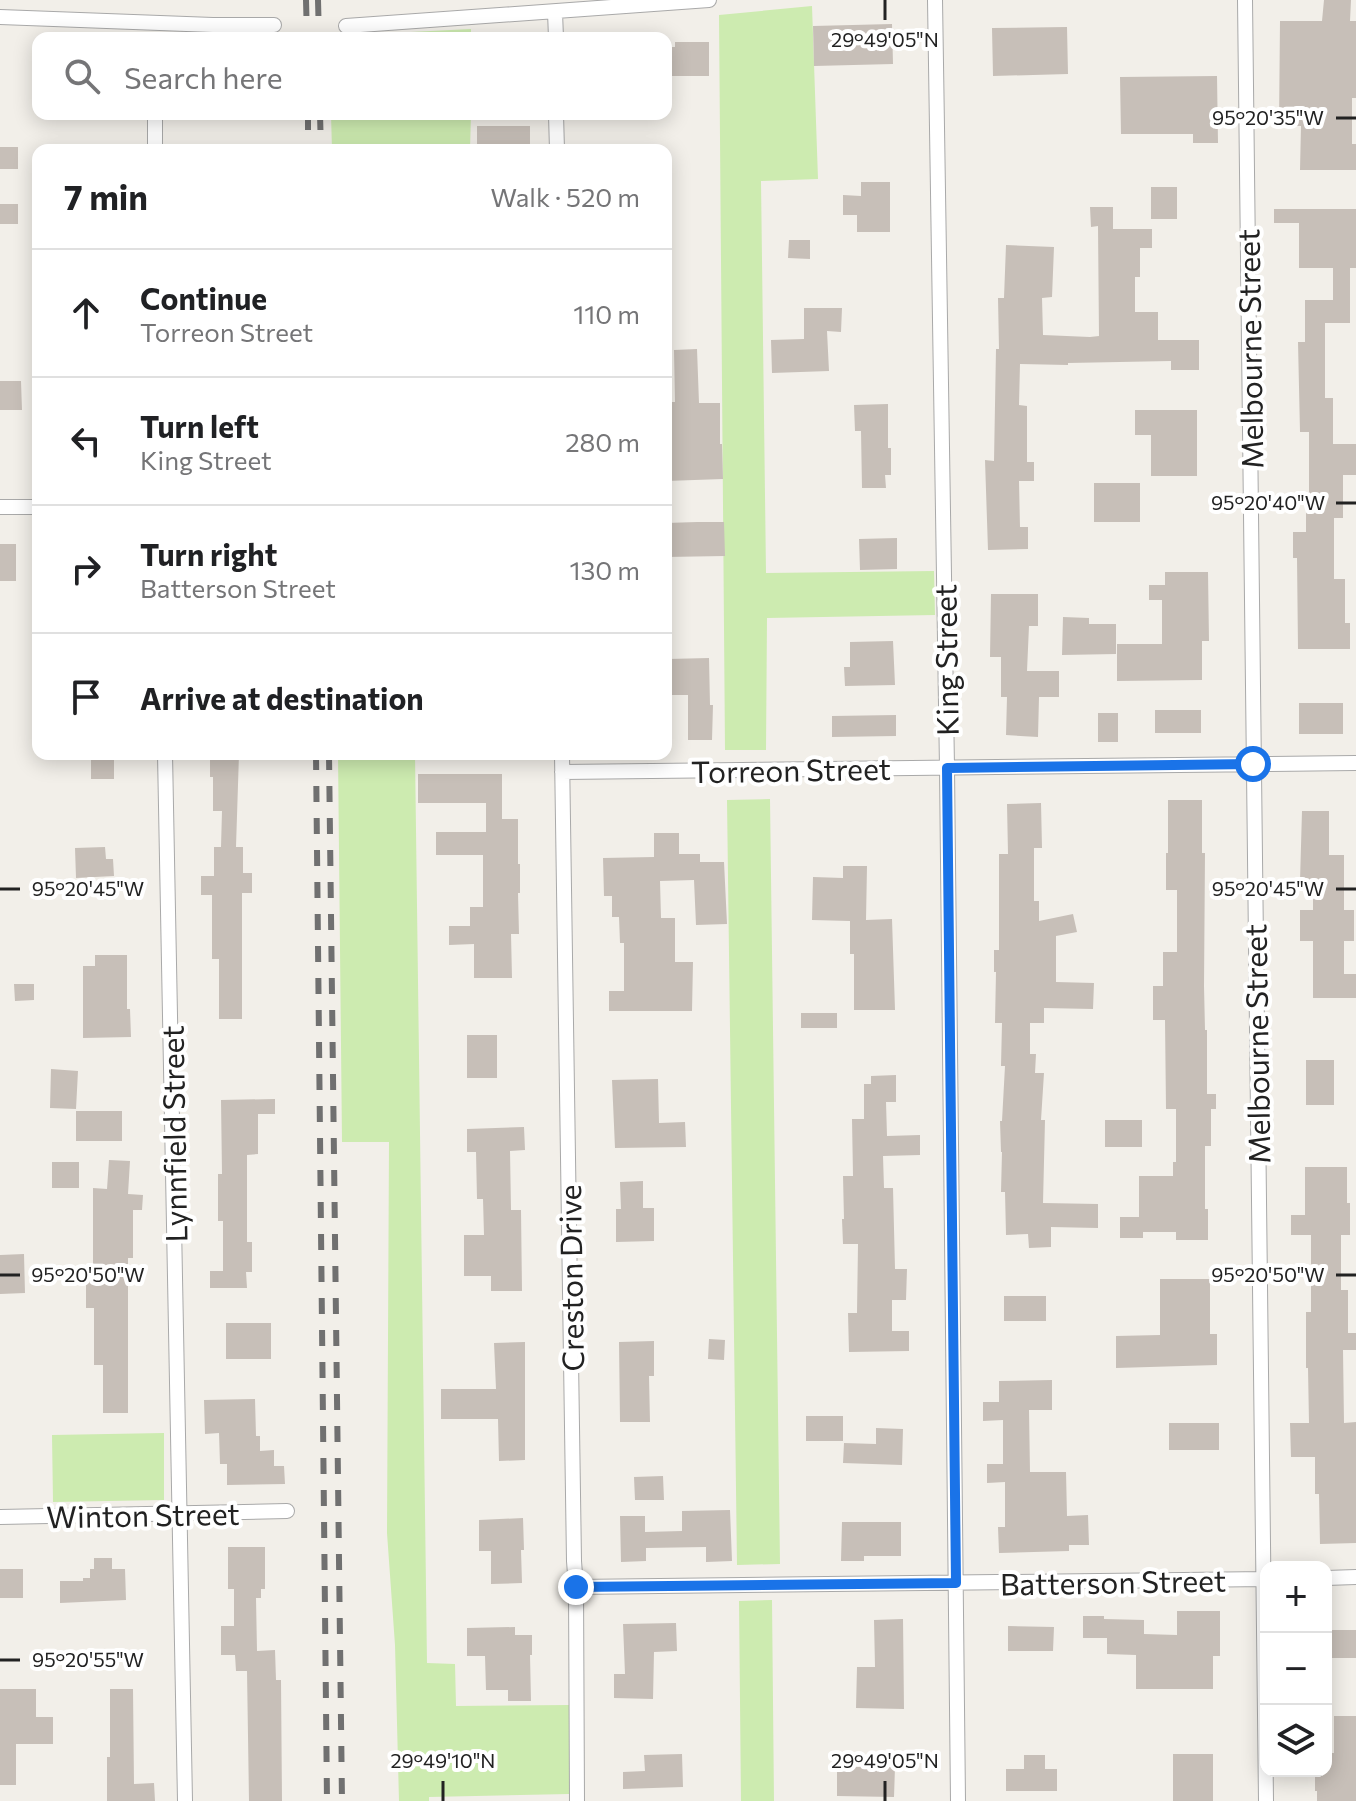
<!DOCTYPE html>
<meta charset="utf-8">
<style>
:root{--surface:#fff;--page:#f2f2f2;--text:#202124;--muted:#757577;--line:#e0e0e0}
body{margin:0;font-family:Commissioner,sans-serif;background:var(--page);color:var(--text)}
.controls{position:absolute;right:24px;bottom:24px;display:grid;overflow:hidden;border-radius:16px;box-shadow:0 4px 20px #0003}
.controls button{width:72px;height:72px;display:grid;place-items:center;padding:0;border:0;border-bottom:2px solid var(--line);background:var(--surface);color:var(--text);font:40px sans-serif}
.stop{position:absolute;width:24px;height:24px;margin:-18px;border:6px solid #1a73e8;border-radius:50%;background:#fff}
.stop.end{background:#1a73e8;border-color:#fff;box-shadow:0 2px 8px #0008}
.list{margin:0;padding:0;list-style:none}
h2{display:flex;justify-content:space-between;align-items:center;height:104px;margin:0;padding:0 32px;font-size:34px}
h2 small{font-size:26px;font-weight:400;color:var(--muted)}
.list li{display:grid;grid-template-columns:52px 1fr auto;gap:24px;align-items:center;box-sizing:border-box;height:128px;padding:0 32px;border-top:2px solid var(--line)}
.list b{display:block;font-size:30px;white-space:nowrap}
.list p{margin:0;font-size:26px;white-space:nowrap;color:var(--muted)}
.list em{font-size:26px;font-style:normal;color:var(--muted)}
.icon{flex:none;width:44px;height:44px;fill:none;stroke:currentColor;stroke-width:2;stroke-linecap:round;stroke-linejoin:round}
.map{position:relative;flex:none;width:1356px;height:1801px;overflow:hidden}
.search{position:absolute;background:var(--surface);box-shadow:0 4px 20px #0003;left:32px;top:32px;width:640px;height:88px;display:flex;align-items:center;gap:20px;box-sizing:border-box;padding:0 28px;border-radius:16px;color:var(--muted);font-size:30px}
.panel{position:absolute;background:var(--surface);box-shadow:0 4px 20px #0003;left:32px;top:144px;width:640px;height:616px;border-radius:16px}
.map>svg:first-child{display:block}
.grass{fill:#cdebb0}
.building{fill:#c7bfb8}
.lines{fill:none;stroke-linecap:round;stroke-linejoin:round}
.street-casing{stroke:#a9a9a9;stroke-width:16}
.street{stroke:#fff;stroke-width:14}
.rail{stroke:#707070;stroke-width:6;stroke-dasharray:16 16;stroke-linecap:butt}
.route{stroke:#1a73e8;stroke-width:10}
.ticks{fill:none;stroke:#222;stroke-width:3}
.labels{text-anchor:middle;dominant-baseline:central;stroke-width:8;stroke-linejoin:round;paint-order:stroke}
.street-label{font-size:30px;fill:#222;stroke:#fff}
.ticks-label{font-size:20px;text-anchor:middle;fill:#222;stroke:#fff;stroke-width:8;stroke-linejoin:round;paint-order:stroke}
</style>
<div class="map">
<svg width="1356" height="1801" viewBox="0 0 1356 1801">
<rect width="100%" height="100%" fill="#f2efe9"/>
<path class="grass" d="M812 6 818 179 761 181 766 573 934 571 935 615 767 618 766 750H725L719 15Z
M471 29V38H330V36Z
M331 114H471L470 150H332Z
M338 754H415L427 1663 455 1664 456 1706 569 1705V1794L429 1797V1801H399L395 1645 387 1533 389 1142H342Z
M770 799 780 1564 737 1565 727 800Z
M164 1433V1500L53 1502 52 1435Z
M772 1600 774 1801H741L739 1601Z"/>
<path class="building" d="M1324 0H1351L1350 21H1356V98H1352V144H1356V170H1300L1301 126H1279L1280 21H1322Z
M892 24 893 64 814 66 813 26Z
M1067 27 1068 74 993 76 992 28Z
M675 42H709V76H666V47H675Z
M1217 76 1218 143H1193V134H1121L1120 77Z
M477 126H530V150H477Z
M0 147H18V169H0Z
M861 182H890V232H857V215H843V195L861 196Z
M1151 187H1177V219H1151Z
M0 204H18V224H0Z
M1090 207H1113V229H1152V248H1140V277H1135V312H1158V340H1199V370H1171V361L1068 363V365L1020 364 1019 405 1027 406V462H1034V481H1019L1020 527H1028V549L988 550 985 460 994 461 996 349H999L998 298H1004L1006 245 1054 247 1052 297 1042 298 1043 335 1090 337 1099 336 1098 226 1091 227Z
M1274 209H1356V268H1350V323H1325V398H1333V444H1356V475H1343V518H1334V579H1345V623H1350V649H1298L1297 558H1293V532H1306V492H1309V432H1300L1298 342H1305V300H1333V268H1299V223H1274Z
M789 240H810V259L788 258Z
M804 308H842L841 332 827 331 829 371 772 373 771 340 804 339Z
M697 349 699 403H720V444H722L723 479 666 481V402H675L674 350Z
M0 381H21L22 410H0Z
M888 404V448H891V475H885L886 488H862L861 431H855L854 405Z
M1135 410H1197V476H1151V435H1135Z
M1094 483H1140V522H1094Z
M697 522H724L725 556 666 557V523Z
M897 538V569L860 570 859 539Z
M0 544H16V581H0Z
M1165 572H1208L1209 641H1202V680L1117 681V644H1162V600H1149V585H1165Z
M991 594H1038V626H1029L1027 671H1059V697H1039L1038 737 1006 735 1007 697H1001V657H990Z
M1063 617 1089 618V624H1116V654L1062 655Z
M893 641 895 685 845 686 844 667H850V642Z
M709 658 710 705H713L712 740H688V695H668V659Z
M1299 703H1343V734H1299Z
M1155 710H1201V733H1155Z
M1098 713H1118V742H1098Z
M896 715V736L832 737V716Z
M91 754H114V779H91Z
M210 754H239L236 847H243V873H252V893H242V1019H219V959H212V895H201V876H214V847H221L222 811H213V777H210Z
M418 774H502V819H518V864H520V893H518L519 934H511L512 978H474V944L449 945V926H470V907H483V855H436V832H486V803H418Z
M1168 800H1202V853H1205L1204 986 1205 1030H1207V1094H1216V1109H1211V1146H1205V1209H1208V1240H1176V1232H1143V1238H1120V1217H1139V1176H1173V1162H1176V1109H1166L1165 1020H1153V986H1163V952H1177V890H1166V853H1168Z
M1041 803 1042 848H1034V901H1039V921L1073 914 1077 932 1056 936V982L1094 983 1093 1009 1044 1008V1023H1030V1054H1036L1035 1073H1044L1041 1120H1045L1043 1203 1098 1204V1228L1051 1227V1247L1029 1248 1028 1234 1006 1235 1005 1192H1001L1002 1152H1001L1000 1121H1002L1005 1066H1001L1002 1023H995L996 972H994V950H999V854H1008L1007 804Z
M1302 811H1329V855H1344V910H1354V941H1344V974H1356V998H1313V941H1300V910H1313V881H1300Z
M654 833H679V854H700V862H724L727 924 696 925 694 880 660 881 661 918H675V962H693L692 1011H609V991H624V943H620L619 917H612V896H604L603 858 654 857Z
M105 847 106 859H113L114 876 76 878 75 848Z
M843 866H867L866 920 892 919 895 1010H854V954H850V921L812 920 813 877 843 878Z
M95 955H127V1009H130L131 1037 83 1038V966H95Z
M14 984H34V1000L15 1001Z
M801 1013H837V1028H801Z
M467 1035H497V1078H467Z
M1306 1060H1334V1105H1306Z
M51 1069 78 1071 76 1109 50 1108Z
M896 1075V1102H886L887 1136 920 1135V1155L883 1156 884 1188H893L895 1269H907L906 1300H892V1331H909V1351L849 1352 848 1313H857L858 1244H843L842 1219H844L843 1176H853L852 1119H864V1084H871V1076Z
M658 1079 659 1123 685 1122 686 1147 615 1148 612 1080Z
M275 1099V1114H258V1154L247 1155V1242H252V1272H246L247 1288H210V1271H223V1221H218V1174H222L221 1100Z
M76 1111H122V1141H76Z
M1105 1120H1142V1147H1105Z
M524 1127 525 1150 510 1151 511 1210H521L522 1291H491V1276H464V1235H484L483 1199H477L476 1152H467V1129Z
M109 1160 130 1161 128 1194 143 1195 142 1210H133V1258H128V1413H103V1365H94V1308H86V1276H93V1188L107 1189Z
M52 1162H79V1188H52Z
M1305 1167H1347V1203H1350V1235H1341V1290H1348V1333H1356V1350H1343L1344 1423 1356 1422V1543L1320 1544 1319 1494H1315V1457H1291L1290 1423H1309L1308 1368H1306V1312H1311V1235H1291V1215H1305Z
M643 1181V1208H654V1241L616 1242V1209H621L620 1182Z
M24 1254 25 1293 0 1294V1255Z
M1160 1279H1210V1334H1217V1365L1116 1368V1336L1160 1335Z
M1004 1296H1046V1321H1004Z
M226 1323H271V1359H226Z
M709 1339 725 1340 724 1360 708 1359Z
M654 1341V1376H649L650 1422H620L619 1342Z
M525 1342V1460L499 1461 498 1419H441V1389H496L494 1343Z
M1052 1380V1410H1029L1030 1472H1066L1067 1516 1088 1515 1089 1545H1069V1551L999 1553 998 1527H1005V1482L987 1483V1464H1003V1420L983 1421V1402H999V1381Z
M255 1399 256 1436H260V1451L274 1450V1466H284L285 1484 227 1485V1464H220L219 1433 205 1434 204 1400Z
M806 1416H843V1441H806Z
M1169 1423H1219V1450H1169Z
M876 1428 903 1429 902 1465 843 1463 844 1443 876 1444Z
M663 1476 664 1500H635L634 1477Z
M730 1510 732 1561 706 1562V1547L646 1548V1561L621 1562 620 1516H645V1532L682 1531V1511Z
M523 1518 524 1550H521L522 1583 491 1584V1551H479V1520Z
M842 1522H901V1556H864V1561H841Z
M228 1547H265V1589H261V1598H256L257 1651 275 1650 276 1680H281L282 1801H249L247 1671H236L235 1655H221V1626H234V1589H228Z
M94 1558H112V1569H125L126 1600 60 1603V1581H83V1578H90V1569H94Z
M0 1569H23V1598H0Z
M1177 1611H1220V1656H1213V1689H1136V1655L1107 1654V1638H1083V1616H1104V1619L1144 1620V1634L1177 1635Z
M903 1619 904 1709 856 1708 857 1667H875L874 1620Z
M676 1623 677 1651 654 1652 653 1699 614 1698V1674H625L623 1624Z
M1008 1626 1054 1627 1053 1651H1008Z
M515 1627V1635H532V1655H530L531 1701H508V1690H486L485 1656H467V1628Z
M1326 1630H1356V1658H1326Z
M0 1689H36V1717H53V1744H16V1785H0Z
M110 1689H133L134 1784 154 1783 155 1801H107V1757H110Z
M1334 1716H1356V1801H1317V1791H1315V1771H1326V1753H1334Z
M682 1754 683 1787 623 1789V1772L645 1771 644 1755Z
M1173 1754H1213V1801H1173Z
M1024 1755H1045V1769H1057V1791H1006V1769H1024Z
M837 1767H895L894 1797 837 1796Z"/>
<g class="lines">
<g class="street-casing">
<path id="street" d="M935 0 947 768 958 1801
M1245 0 1266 1801
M555 12 556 38
M0 17 213 25H274
M346 26 709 0
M155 114V150
M556 114 557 150
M0 507H38
M165 754 185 1801
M562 754 574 1561 576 1587 577 1801
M562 772 1356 763
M0 1517 287 1511
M1326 1578 1356 1577
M576 1587 1266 1579"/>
</g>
<use href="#street" class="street"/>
<path class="rail" d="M306 0 307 38
M318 0 319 38
M308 114V150
M320 114 321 150
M316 754 327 1801
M329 754 342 1801"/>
</g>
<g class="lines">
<path class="route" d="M576 1587 956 1583 947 768 1253 764"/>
</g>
<path class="ticks" d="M885 0V20M1336 118H1356M1336 503H1356M0 889H20M1336 889H1356M0 1275H20M1336 1275H1356M0 1660H20M443 1781V1801M885 1781V1801"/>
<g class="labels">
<g class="street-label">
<text transform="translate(1249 349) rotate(-91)">Melbourne Street</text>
<text transform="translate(945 660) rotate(-91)">King Street</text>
<text transform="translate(791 769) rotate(-1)">Torreon Street</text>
<text transform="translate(1256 1044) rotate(-91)">Melbourne Street</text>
<text transform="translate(173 1134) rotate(-91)">Lynnfield Street</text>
<text transform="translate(570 1278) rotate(-91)">Creston Drive</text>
<text transform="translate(143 1514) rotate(-1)">Winton Street</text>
<text transform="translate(1113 1581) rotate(-1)">Batterson Street</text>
</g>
</g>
<g class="ticks-label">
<text x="885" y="47">29°49'05"N</text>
<text x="1268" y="125">95°20'35"W</text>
<text x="1268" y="510">95°20'40"W</text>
<text x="1268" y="896">95°20'45"W</text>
<text x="88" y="896">95°20'45"W</text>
<text x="1268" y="1282">95°20'50"W</text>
<text x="88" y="1282">95°20'50"W</text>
<text x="88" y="1667">95°20'55"W</text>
<text x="443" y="1768">29°49'10"N</text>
<text x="885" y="1768">29°49'05"N</text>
</g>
</svg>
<div class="controls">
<button>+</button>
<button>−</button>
<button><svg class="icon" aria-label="layers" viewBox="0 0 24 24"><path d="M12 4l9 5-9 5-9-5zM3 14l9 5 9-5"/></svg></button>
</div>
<div class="stop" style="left:1253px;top:764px"></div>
<div class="stop end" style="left:576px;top:1587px"></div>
<div class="search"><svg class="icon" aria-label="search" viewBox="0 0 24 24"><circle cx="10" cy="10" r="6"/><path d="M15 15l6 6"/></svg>Search here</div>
<section class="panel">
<h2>7 min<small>Walk · 520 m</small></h2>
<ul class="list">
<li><svg class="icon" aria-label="ahead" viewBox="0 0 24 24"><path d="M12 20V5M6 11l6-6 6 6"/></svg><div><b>Continue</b><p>Torreon Street</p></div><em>110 m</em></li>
<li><svg class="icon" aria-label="left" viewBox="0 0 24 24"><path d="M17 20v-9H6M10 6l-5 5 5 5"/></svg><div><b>Turn left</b><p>King Street</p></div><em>280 m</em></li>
<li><svg class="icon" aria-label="right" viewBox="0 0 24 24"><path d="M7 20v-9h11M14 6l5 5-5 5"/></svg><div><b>Turn right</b><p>Batterson Street</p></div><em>130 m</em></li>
<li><svg class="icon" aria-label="arrive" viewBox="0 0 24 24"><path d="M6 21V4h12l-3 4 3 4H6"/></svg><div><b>Arrive at destination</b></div></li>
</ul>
</section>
</div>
